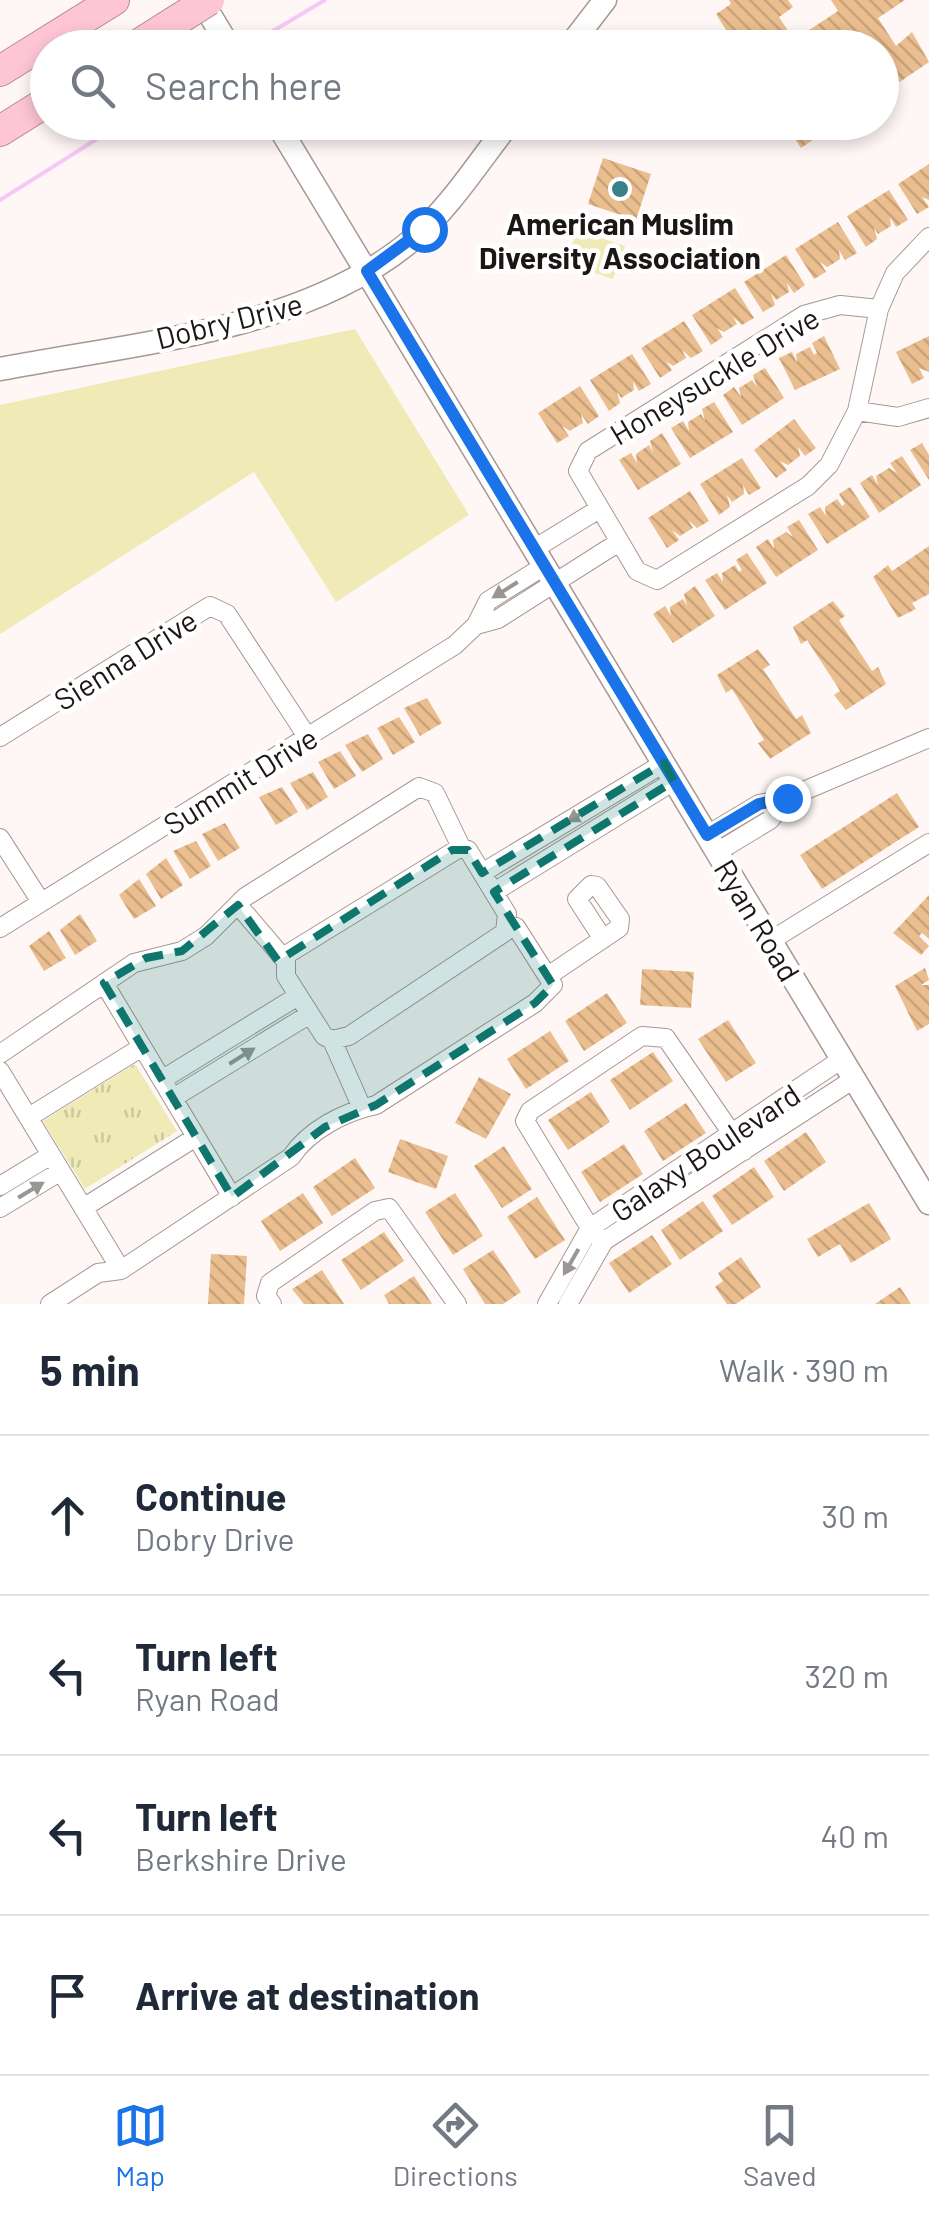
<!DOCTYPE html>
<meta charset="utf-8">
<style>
:root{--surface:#fff;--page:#f2f2f3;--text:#1f2937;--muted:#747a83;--line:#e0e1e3;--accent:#1a73e8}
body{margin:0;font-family:Barlow,sans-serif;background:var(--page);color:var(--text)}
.stop{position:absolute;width:30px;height:30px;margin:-22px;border:8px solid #1a73e8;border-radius:50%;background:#fff}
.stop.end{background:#1a73e8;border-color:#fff;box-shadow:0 2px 10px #0008}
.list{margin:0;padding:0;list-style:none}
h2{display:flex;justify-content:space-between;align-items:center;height:130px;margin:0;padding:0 40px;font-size:42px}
h2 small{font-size:32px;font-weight:400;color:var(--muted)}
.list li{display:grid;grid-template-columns:65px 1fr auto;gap:30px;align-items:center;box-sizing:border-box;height:160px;padding:0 40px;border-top:2px solid var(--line)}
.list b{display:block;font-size:38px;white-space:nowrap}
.list p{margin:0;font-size:32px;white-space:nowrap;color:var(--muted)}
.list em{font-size:32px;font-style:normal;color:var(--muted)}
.icon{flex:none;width:55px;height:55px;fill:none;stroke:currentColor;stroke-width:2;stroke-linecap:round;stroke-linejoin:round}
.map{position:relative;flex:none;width:929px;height:1304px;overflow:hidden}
.search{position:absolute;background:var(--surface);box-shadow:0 5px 15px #0003;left:30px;right:30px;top:30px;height:110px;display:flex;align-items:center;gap:25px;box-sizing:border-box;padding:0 35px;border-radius:55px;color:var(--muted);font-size:38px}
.sheet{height:770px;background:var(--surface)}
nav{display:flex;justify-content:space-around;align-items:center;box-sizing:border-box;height:140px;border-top:2px solid var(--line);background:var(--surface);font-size:28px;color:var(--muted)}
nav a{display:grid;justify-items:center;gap:5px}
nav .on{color:var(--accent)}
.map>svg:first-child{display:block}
.green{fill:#f0eab6}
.park{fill:url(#park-tufts)}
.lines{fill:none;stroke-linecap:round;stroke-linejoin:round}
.stream{stroke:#f6c8f6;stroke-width:4}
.building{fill:url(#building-back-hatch)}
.street-casing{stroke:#a79793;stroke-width:20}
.secondary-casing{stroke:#a79793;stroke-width:25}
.highway-casing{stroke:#af8891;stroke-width:32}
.street{stroke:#fff;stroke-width:18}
.secondary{stroke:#fff;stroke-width:22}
.highway{stroke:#fec5d5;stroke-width:30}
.highway-bridge-casing{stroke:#af8891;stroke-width:32;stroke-linecap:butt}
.highway-bridge{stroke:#fec5d5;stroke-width:30}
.oneway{fill:#999695}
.route{stroke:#1a73e8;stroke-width:12}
.marked{fill:#0f766e;fill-opacity:0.2;stroke:#0f766e;stroke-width:8;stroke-dasharray:20 12;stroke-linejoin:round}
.poi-dot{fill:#398188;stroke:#fff;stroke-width:4}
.labels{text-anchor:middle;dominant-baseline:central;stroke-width:9;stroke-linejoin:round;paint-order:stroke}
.poi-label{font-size:30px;font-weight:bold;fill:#1c1614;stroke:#fff}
.street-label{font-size:30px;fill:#1c1614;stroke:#fff}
</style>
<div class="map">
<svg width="929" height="1304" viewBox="0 0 929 1304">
<defs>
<pattern id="park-tufts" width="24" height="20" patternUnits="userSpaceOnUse" patternTransform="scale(2.5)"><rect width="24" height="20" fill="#f0eab6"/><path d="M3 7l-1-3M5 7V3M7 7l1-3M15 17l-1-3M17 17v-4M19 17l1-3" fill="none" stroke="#cdc89c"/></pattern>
<pattern id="building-back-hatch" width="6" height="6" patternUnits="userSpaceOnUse" patternTransform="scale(2.5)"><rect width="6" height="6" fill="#eabe8f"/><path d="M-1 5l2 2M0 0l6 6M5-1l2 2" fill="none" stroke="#c8a37a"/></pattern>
</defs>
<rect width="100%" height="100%" fill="#fff7f5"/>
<path class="green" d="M577 230 625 246 613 279 566 263Z
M355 329 469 515 336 602 254 472 0 634V405Z"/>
<path class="park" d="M135 1064 177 1131 85 1189 43 1121Z"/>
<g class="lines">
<path class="stream" d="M263 37 325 0
M0 200 124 122"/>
</g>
<path class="building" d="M729 0H788L793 7 779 17 794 40 838 11 831 0H905L878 18 896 46 912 32 929 62 882 94V48H857L852 39 838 48H756L750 37 736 46 716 14 731 4Z
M784 122H839L801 148Z
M603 158 651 174 636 220 588 204Z
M929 164V200L922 197 929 207 917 214 898 184Z
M889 190 908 220 896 227 890 217 891 226 878 234 874 227 877 239 866 247 847 216Z
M838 222 857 253 845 260 839 250 840 259 834 263 827 267 820 262 826 272 814 279 795 249Z
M786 255 805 285 794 293 787 283 789 292 776 300 771 293 775 305 763 312 744 282Z
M735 288 754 318 742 325 733 317 737 324 724 332 717 328 723 337 711 345 692 315Z
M684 321 703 351 691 358 682 350 686 358 673 366 666 361 672 370 660 378 641 348Z
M824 336 840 369 795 390 779 358 792 352 797 363 796 354 810 347 814 355 817 353 812 343Z
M929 336V372L919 368 924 378 912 384 896 352Z
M632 354 651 384 639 391 633 381 634 390 621 398 617 391 620 403 609 411 590 380Z
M765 368 784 398 742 425 723 395 734 387 741 397 739 388 752 380 757 387 753 375Z
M580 386 599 416 588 424 581 414 583 423 576 427 570 431 562 426 569 436 557 443 538 413Z
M714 402 733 432 690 458 671 428 683 421 689 431 688 422 701 414 705 421 702 409Z
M794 419 816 448 805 456 798 447 800 456 788 465 780 461 787 470 776 478 754 450Z
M662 433 681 464 638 490 619 460 631 453 637 463 636 454 649 445 653 453 650 441Z
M922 443 929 455V480L910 450Z
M902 456 921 485 879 513 860 483 872 475 878 485 876 476 889 468 897 473 890 463Z
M742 458 761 488 749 495 743 485 744 494 732 502 727 495 730 507 719 515 700 484Z
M850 487 870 517 827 544 808 514 820 507 826 516 825 507 837 499 842 506 845 504 839 494Z
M690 491 709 521 697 528 688 520 693 528 680 536 672 530 679 540 667 548 648 518Z
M799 520 818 550 776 577 756 547 768 539 774 549 773 540 786 532 793 537 787 527Z
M929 546V594L912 603 916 609 898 618 873 577 888 565 892 571Z
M747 553 767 583 725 610 705 580 717 573 723 582 722 573 735 565 739 572 742 570 736 560Z
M695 586 715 616 673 643 653 614 665 606 671 616 670 607 683 599 687 606 684 594Z
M833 601 845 616 839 620 842 625 872 671 878 667 886 684 846 710 834 695 840 691 837 686 807 640 801 644 793 627Z
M758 649 770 665 763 669 796 719 802 715 811 733 770 759 758 743 764 740 732 689 726 693 717 675Z
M427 698 442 723 420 736 404 708Z
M399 717 415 742 393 755 377 728Z
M368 734 383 759 362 772 345 745Z
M340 751 356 776 334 789 318 762Z
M313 772 328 797 307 810 290 783Z
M282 787 298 812 276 825 259 797Z
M897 793 919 827 822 889 800 855Z
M225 823 240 848 218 861 202 834Z
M196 841 211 866 190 879 173 851Z
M166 858 183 885 161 899 146 874Z
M139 879 156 906 134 919 119 895Z
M929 895V939L922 933 919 936 929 946 921 955 893 933Z
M80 914 97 941 75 955 60 930Z
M49 931 66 958 44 971 29 946Z
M925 968 929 980 921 985H929V1024L917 1031 895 986Z
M642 969 694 972 691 1008 640 1005Z
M607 993 627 1023 584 1051 565 1021Z
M728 1020 756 1063 726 1082 698 1039Z
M550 1031 569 1061 526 1089 507 1059Z
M653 1052 673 1081 630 1110 610 1080Z
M479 1077 511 1094 486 1139 455 1123Z
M591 1092 610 1122 568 1150 548 1120Z
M686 1103 706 1133 663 1161 644 1131Z
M806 1132 826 1162 784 1191 764 1161Z
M400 1139 448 1156 436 1189 388 1172Z
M624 1144 643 1174 600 1202 581 1172Z
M504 1146 532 1189 502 1208 474 1166Z
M355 1158 375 1188 332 1216 313 1187Z
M754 1167 774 1197 732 1225 712 1196Z
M303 1193 323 1223 280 1251 261 1221Z
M455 1193 483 1236 453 1255 425 1212Z
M537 1197 565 1240 535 1259 507 1217Z
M703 1201 723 1231 680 1260 661 1230Z
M869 1203 891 1239 851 1263 840 1244 818 1257 807 1239Z
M384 1232 404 1261 361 1290 341 1260Z
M652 1235 672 1264 629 1293 609 1263Z
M493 1250 521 1292 503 1304H485L463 1269Z
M211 1254 247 1256 244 1304H208Z
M741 1257 761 1287 736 1304H727L715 1287 723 1281 718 1273Z
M322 1270 344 1304H304L292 1289Z
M414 1276 432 1304H389L384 1295Z
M900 1287 911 1304H875Z"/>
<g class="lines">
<g class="street-casing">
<path id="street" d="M929 237 895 273 879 309 840 305 804 315 588 451 578 471 637 571 657 580 808 486 829 465 857 411 898 417 929 408
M857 411 879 309
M534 549 599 509
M476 625 498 619 619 542
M0 737 210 606 227 614 308 738
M787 798 929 738
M707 835 759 804 787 798 770 820 717 852
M0 838 41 902
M461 847 468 850 507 914 505 932 349 1036 332 1040 324 1036 286 976V955Z
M482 873 664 763
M494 892 674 781
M238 905 285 960
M0 928 455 645 476 625 488 601 544 566
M770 941 929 843
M548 976 619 928 620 919 597 886 591 885 577 899 603 939
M104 983 232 1197
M332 1040 362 1108
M0 1054 134 963 182 951 206 936 245 897 419 787 435 793 461 847
M0 1071 121 1270
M163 1079 298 996
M173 1098 310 1014
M29 1117 142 1047
M0 1186 51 1155
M0 1208 61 1171
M83 1208 196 1137
M604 1241 590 1228 525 1121 530 1111 642 1036 666 1038 744 1151
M50 1304 98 1273 121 1270 291 1157C309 1130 344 1112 376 1105L535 1003 553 985 516 927 508 924
M272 1304 266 1296 270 1283 375 1211 389 1208 457 1304
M547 1304 590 1228 842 1059
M568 1304 604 1241 854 1079"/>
</g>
<g class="secondary-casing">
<path id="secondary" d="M201 0 230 48
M568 48 605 0
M276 122 929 1203
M0 369C134 343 304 331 412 240 450 208 479 161 510 122"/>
</g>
<g class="highway-casing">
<path id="highway" d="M133 48 174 22
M0 71 114 0
M0 131 48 101"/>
</g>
<use href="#street" class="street"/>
<use href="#secondary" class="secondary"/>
<use href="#highway" class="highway"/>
<g class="highway-bridge-casing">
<path id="highway-bridge" d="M174 22 209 0"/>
</g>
<use href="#highway-bridge" class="highway-bridge"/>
</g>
<defs><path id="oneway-solid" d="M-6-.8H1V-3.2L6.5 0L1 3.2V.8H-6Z" transform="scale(2.5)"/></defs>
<g class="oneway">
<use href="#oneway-solid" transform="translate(505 590) rotate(148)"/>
<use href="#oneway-solid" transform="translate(580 814) rotate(149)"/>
<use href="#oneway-solid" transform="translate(242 1056) rotate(-32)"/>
<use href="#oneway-solid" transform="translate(31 1190) rotate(-31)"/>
<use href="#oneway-solid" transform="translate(571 1262) rotate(120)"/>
</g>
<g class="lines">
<path class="route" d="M424 229 367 271 707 835 759 804 787 798"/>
</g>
<path class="marked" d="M664 763 674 781 494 892 553 985 535 1003 376 1105 325 1127 232 1197 104 983 146 958 182 951 238 905 278 961 452 850H468L482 873Z"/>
<circle class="poi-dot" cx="620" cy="189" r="10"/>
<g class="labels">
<g class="poi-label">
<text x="620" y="223">American Muslim<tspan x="620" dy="34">Diversity Association</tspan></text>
</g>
<g class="street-label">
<text transform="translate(229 320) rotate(-14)">Dobry Drive</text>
<text transform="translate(714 375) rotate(-31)">Honeysuckle Drive</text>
<text transform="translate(125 659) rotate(-32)">Sienna Drive</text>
<text transform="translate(240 780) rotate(-32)">Summit Drive</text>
<text transform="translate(758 920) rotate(59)">Ryan Road</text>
<text transform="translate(705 1152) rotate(-34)">Galaxy Boulevard</text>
</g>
</g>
</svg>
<div class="stop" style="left:424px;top:229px"></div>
<div class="stop end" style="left:787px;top:798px"></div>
<div class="search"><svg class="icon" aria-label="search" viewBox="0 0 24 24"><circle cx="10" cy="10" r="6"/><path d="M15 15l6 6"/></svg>Search here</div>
</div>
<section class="sheet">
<h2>5 min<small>Walk · 390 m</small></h2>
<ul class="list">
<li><svg class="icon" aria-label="ahead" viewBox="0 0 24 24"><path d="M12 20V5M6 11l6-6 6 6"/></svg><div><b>Continue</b><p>Dobry Drive</p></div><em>30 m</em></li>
<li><svg class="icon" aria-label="left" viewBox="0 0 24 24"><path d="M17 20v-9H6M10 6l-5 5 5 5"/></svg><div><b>Turn left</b><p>Ryan Road</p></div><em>320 m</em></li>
<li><svg class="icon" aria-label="left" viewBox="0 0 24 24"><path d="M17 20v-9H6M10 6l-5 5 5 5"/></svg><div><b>Turn left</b><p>Berkshire Drive</p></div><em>40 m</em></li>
<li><svg class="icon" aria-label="arrive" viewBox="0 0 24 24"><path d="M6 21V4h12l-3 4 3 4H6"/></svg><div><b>Arrive at destination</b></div></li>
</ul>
</section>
<nav>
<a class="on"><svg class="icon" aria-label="map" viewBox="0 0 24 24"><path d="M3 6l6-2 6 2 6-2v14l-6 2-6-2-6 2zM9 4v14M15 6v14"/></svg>Map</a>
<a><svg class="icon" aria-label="directions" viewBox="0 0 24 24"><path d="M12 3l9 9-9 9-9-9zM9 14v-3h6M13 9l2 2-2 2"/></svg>Directions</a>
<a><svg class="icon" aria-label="saved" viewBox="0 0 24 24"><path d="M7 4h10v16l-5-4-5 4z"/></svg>Saved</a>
</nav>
